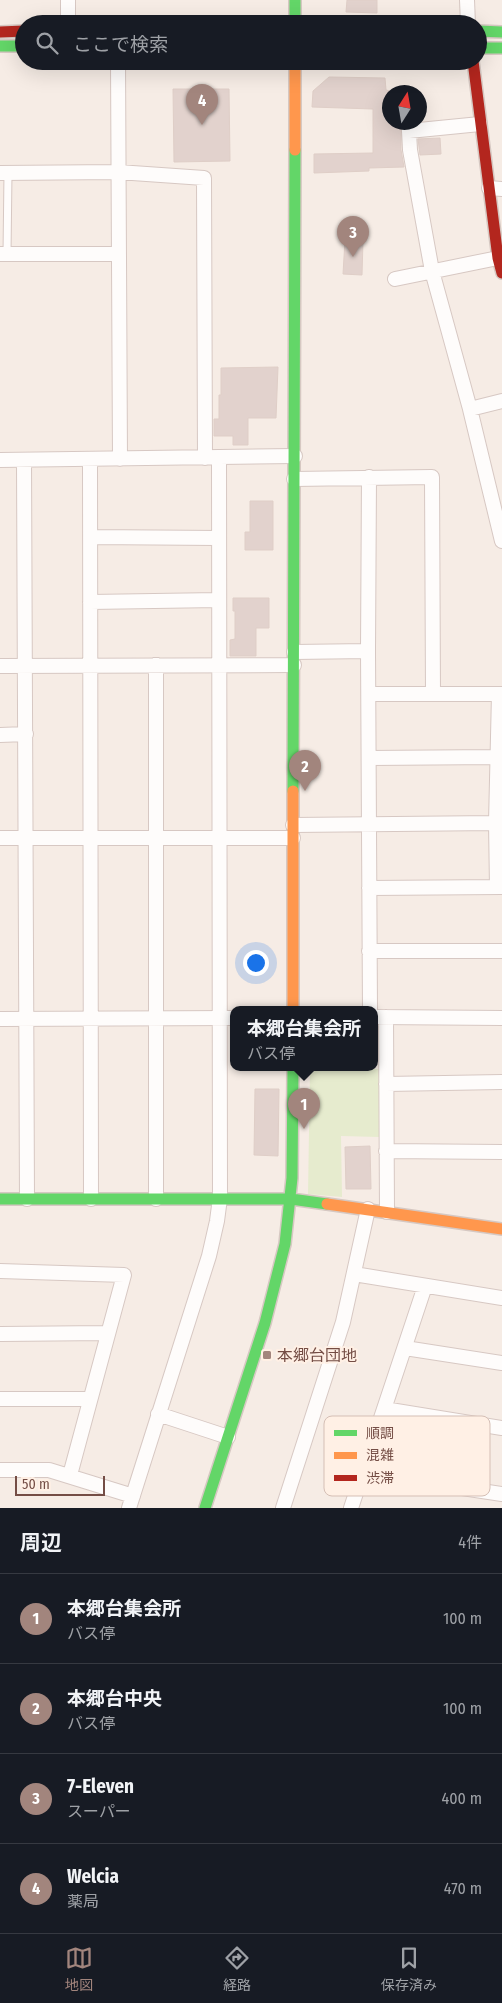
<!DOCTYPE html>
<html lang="ja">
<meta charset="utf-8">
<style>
:root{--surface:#171b24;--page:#242831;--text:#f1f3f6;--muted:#9ea1a6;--line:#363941;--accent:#a2857d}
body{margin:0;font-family:"Fira Sans Condensed","Noto Sans JP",sans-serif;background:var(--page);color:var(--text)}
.compass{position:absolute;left:382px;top:85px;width:45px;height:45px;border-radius:50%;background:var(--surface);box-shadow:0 5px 20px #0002;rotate:11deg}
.scale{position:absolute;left:15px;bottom:12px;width:90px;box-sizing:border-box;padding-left:5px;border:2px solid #744d45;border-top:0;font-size:14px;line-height:18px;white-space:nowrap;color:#744d45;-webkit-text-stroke:4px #fff0e5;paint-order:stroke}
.you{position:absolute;left:255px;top:962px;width:18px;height:18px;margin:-12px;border:4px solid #fff;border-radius:50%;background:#1a73e8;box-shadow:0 0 0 8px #1a73e833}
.badge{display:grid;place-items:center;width:32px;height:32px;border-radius:50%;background:var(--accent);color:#fff;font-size:16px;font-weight:700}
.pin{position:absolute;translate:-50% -41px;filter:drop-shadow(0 1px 2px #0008)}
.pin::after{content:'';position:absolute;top:26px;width:18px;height:15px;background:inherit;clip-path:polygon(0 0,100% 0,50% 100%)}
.popup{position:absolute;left:230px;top:1006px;width:148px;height:65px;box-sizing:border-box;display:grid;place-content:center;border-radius:10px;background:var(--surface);filter:drop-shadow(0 1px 4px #0005);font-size:16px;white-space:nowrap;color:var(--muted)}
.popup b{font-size:19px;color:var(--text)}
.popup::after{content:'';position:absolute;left:50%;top:100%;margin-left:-10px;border:10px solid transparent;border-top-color:var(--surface)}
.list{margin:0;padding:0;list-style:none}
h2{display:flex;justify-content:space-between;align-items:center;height:65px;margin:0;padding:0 20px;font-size:21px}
h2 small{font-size:16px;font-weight:400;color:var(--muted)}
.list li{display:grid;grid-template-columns:32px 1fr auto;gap:15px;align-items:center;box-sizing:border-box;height:90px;padding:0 20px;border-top:1px solid var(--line)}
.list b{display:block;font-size:19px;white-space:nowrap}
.list p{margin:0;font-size:16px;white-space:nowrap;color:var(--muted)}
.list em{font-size:16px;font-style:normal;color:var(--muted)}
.icon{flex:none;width:28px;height:28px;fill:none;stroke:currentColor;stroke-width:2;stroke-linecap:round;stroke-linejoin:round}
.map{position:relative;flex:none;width:502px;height:1508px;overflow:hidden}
.search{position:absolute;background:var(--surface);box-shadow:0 5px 20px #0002;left:15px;right:15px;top:15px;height:55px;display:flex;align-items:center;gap:12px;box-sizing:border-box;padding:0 18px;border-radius:28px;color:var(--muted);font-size:19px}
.sheet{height:425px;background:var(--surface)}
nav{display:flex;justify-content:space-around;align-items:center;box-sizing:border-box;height:70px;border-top:1px solid var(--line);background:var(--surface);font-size:14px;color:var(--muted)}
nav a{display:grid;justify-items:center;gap:2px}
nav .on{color:var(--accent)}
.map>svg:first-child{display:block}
.green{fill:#e6ebce}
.building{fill:#e2d2cd;stroke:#dfcec7}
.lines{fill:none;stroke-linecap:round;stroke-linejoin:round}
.lane-casing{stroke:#d7c8c3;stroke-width:9}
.street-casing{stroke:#d7c8c3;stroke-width:16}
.fast-casing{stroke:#d6c8c2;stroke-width:14}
.slow-casing{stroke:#d6c8c2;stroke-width:14}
.jam-casing{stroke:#d6c8c2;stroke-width:14}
.lane{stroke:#fefcfb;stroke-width:7}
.street{stroke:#fefcfb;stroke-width:14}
.fast{stroke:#63d668;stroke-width:11}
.slow{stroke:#ff974d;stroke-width:11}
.jam{stroke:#b3261e;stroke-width:11}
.poi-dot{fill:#a2857d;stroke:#fff0e5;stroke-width:2}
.labels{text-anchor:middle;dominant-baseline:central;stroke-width:4;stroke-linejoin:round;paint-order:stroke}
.poi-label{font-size:16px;fill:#744d45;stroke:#fff0e5;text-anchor:start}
.key{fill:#fff0e5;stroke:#d5bfb5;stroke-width:1}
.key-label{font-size:14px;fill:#744d45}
</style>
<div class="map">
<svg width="502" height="1508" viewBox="0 0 502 1508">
<rect width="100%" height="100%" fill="#f6ece5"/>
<path class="green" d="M310 1068 381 1069 379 1137 341 1136 342 1197 308 1194Z"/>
<path class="building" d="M347 0H377V13L346 12Z
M329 77 385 78 386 90 390 91V122H401V150L404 167 369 168V171L314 173V154L373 153V109L312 107 313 91Z
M173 89H229L230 161 174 162Z
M440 138 441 154 420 155 418 139Z
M345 240 363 241 362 275 343 274Z
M278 367 276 418H248V445H233V436H214V419H219V395H221V368Z
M250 501H273V550H245V532H250Z
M233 598H269V628H256V656H230V640L235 639V611H233Z
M255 1089H279L278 1156 254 1155Z
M370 1146 371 1189H346L345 1147Z"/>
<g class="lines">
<g class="lane-casing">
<path id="lane" d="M7 254 8 173"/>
</g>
<g class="street-casing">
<path id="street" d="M68 0V24
M467 0 468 24
M118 61 120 459
M480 124 409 131 410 150 432 271 470 409 502 541
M0 173 118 172 204 178 205 458
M489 188 502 189
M0 254H119
M395 279 498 258
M470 409 502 401
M90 459 91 1199
M0 460 295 456
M24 460 27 1199
M369 477 368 651 370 1010
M294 479 432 477 433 693
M90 537 218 538
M90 602 218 600
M294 652 368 651
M156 665V1199
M0 666 294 665
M369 694H502
M0 735 26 734
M369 758 497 757
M293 825 496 823
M0 838H293
M497 887 496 823 499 694
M369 888 502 887
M369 951H502
M377 1017 502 1018
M386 1017 387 1212
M0 1019 234 1018
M386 1084 502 1082
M386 1151 502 1152
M0 1271 124 1275 70 1475
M354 1274 502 1298
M0 1334 107 1333
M405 1348 502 1363
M0 1399H90
M384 1409 502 1428
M158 1414 228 1437
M0 1470H49L133 1496
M363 1473 502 1494
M129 1508 209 1256 217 1221 220 1198 219 457
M283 1508 343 1322 368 1209
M351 1508 425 1286"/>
</g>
<g class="fast-casing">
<path id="fast" d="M295 0V24
M478 31 502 32
M0 46H24
M478 48H502
M293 791 295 150
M0 1199H291L327 1204
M205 1508 265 1323 285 1244 292 1178 293 1068"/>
</g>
<g class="slow-casing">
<path id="slow" d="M295 150V61
M293 1010V791
M327 1204 502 1229"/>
</g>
<g class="jam-casing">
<path id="jam" d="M0 32 24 31
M473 61 498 258 502 273"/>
</g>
<use href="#lane" class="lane"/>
<use href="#street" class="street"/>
<use href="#fast" class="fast"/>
<use href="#slow" class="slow"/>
<use href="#jam" class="jam"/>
</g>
<rect class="poi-dot" x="262" y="1350" width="10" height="10" rx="2.5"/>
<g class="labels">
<g class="poi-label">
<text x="277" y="1355">本郷台団地</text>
</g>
</g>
<rect x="324" y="1416" width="166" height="80" rx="8" class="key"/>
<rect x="334" y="1430" width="23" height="6" fill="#63d668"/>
<rect x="334" y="1452" width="23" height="7" fill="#ff974d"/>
<rect x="334" y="1475" width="23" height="6" fill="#b3261e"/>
<g class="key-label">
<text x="366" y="1438">順調</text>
<text x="366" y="1460">混雑</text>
<text x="366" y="1483">渋滞</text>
</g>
</svg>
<svg class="compass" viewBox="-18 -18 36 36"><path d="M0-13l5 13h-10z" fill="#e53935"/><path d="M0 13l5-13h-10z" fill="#9ea1a6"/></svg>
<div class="scale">50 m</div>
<div class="you"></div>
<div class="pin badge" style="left:304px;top:1129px">1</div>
<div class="popup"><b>本郷台集会所</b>バス停</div>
<div class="pin badge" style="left:305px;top:791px">2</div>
<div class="pin badge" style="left:353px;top:257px">3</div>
<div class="pin badge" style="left:202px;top:125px">4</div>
<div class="search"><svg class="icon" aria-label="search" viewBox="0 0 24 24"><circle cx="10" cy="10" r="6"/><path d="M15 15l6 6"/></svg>ここで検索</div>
</div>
<section class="sheet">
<h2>周辺<small>4件</small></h2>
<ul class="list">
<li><span class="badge">1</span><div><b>本郷台集会所</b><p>バス停</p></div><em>100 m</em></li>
<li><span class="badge">2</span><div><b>本郷台中央</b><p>バス停</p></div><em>100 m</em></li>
<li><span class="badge">3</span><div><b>7-Eleven</b><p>スーパー</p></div><em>400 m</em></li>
<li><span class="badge">4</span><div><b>Welcia</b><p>薬局</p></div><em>470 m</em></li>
</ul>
</section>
<nav>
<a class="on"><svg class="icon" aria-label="map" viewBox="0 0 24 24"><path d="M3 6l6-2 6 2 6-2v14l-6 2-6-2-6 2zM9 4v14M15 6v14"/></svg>地図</a>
<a><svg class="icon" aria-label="directions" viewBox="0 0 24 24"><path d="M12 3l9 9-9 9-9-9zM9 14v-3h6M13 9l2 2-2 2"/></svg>経路</a>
<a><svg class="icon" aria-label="saved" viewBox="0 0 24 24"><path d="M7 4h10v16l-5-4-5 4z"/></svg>保存済み</a>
</nav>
